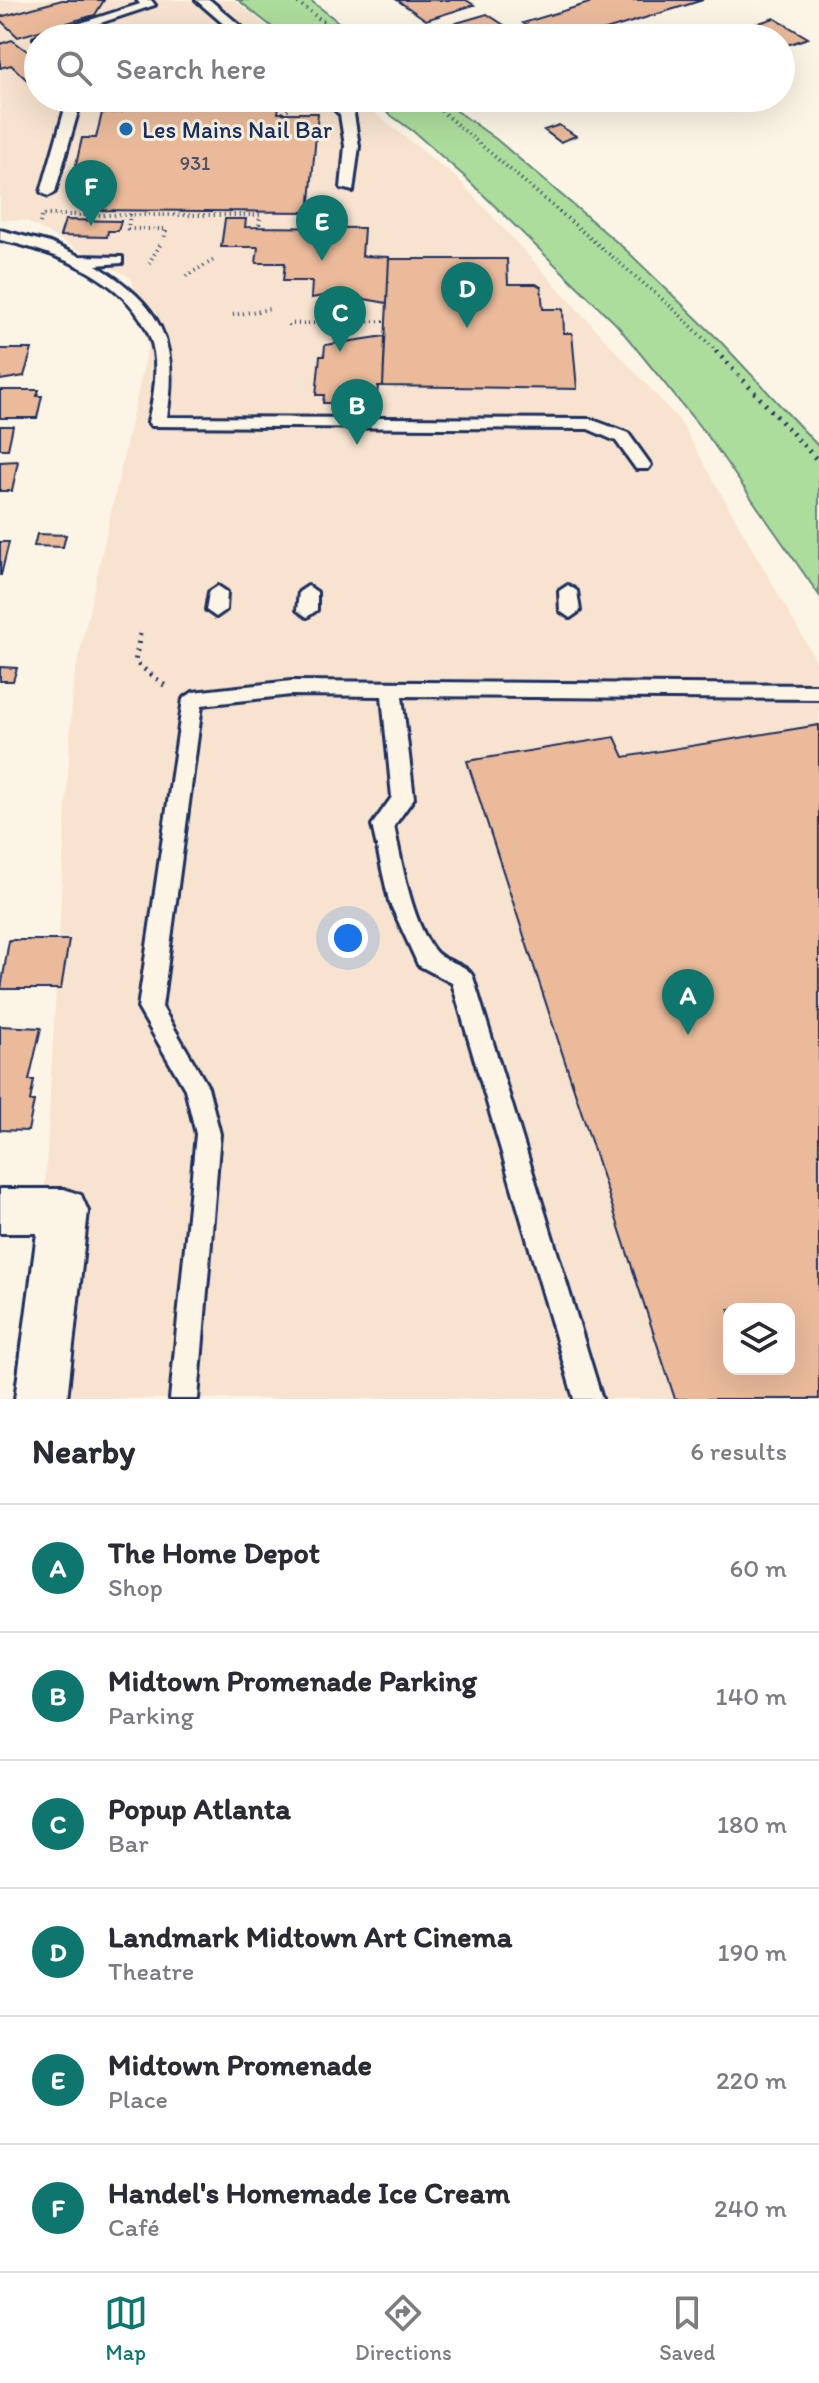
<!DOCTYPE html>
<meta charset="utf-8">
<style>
:root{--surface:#fff;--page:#f2f2f3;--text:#2b2b33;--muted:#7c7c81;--line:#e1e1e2;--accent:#0f766e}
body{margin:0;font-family:Itim,sans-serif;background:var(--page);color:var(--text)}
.controls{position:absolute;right:24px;bottom:24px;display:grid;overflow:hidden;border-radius:16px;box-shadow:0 8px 32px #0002}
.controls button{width:72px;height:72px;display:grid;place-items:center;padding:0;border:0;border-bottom:2px solid var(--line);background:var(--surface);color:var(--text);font:40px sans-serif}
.you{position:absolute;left:348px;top:938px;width:28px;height:28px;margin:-20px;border:6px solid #fff;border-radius:50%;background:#1a73e8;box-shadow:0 0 0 12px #1a73e833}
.badge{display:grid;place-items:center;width:52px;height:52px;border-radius:50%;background:var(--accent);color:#fff;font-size:26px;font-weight:700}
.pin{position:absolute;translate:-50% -66px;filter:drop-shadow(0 2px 4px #0008)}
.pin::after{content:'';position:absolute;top:42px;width:28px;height:24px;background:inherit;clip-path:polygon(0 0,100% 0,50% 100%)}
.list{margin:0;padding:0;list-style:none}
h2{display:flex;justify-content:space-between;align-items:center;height:104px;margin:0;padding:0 32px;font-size:34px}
h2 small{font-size:26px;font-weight:400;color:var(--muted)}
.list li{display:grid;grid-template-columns:52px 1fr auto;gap:24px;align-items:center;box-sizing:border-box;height:128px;padding:0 32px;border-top:2px solid var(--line)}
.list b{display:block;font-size:30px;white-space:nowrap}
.list p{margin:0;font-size:26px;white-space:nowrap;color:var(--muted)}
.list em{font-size:26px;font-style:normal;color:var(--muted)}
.icon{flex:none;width:44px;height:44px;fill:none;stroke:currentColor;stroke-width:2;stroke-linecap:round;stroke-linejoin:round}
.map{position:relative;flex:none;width:819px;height:1399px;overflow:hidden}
.search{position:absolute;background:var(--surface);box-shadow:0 8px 32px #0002;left:24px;right:24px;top:24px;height:88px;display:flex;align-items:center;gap:20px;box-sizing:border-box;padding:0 28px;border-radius:44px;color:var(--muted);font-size:30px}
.sheet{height:872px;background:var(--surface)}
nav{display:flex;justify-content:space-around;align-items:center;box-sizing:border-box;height:112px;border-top:2px solid var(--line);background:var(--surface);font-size:22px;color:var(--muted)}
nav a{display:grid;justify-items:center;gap:4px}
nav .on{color:var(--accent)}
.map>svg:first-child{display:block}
.built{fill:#f7e3cf;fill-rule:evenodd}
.green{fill:#addd9d;stroke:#64867e;stroke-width:2}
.building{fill:#eaba9b;stroke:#1b2f5e;stroke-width:2;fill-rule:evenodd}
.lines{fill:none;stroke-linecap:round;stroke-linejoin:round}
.lane-casing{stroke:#1b2f5e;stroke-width:6}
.street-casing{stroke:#1b2f5e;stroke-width:6}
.path-far1{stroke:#1b2f5e;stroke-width:4;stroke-dasharray:1 4;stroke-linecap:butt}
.path{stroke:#1b2f5e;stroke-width:5;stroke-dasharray:2 6;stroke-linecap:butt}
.lane{fill:#fcf5e5;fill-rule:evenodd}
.street{fill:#fcf5e5;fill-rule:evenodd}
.poi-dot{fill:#1f6fb2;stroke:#fcf5e5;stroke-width:3}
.labels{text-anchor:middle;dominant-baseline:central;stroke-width:6;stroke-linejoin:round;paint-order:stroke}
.far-number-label{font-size:20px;fill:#4f526d}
.far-poi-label{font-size:24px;fill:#1b2f5e;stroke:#fcf5e5;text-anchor:start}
</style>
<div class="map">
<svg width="819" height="1399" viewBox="0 0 819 1399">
<rect width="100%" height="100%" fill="#fcf5e5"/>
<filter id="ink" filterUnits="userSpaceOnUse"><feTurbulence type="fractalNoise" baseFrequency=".0125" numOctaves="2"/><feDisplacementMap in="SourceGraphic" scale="16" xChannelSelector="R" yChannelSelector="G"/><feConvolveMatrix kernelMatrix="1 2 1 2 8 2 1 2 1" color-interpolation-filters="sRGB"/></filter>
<g filter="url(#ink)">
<path class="built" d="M0 0H234L282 38H38V98H356L459 180 680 421 819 666V1399H33L73 683 148 346 131 278 26 221 0 219ZM729 1309H789V1369H729Z"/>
<path class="green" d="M238 0H310L359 38H286Z
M367 98H439L496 139 626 250 720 341 819 447V595L710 439 617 325 464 176 414 132Z"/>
<path class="building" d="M62 0H104L95 15 18 37 0 20V17Z
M397 0H466L474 5 426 20Z
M599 0H703L580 38H545L523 23Z
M487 14 524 38H458L443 27Z
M774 18 808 38 781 47V38H713Z
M12 40 34 56 38 55V78L28 81 11 65 0 68V44Z
M126 98H280L278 113H318L309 212 81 210 87 188 71 187 82 138H96L102 113 122 112Z
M559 125 576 136 560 142 544 130Z
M225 219H246L245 227 364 228 362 256 389 257 387 303 336 294 311 298 312 281H283L285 263H256L258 247H221Z
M65 220 121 221 118 231H108L107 237 60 236Z
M389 259H507L508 284H536L541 287 543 309H563L564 333H572L577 389 383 386Z
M385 336 383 386H378L377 395 343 394V403H323L324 395H316L320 356H324L325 345Z
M0 349H32L24 376 0 380Z
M0 390H39L37 396H42L37 418H0Z
M0 426H13L8 449H0Z
M18 461 12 491H0V462Z
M37 534 66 535 63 547 34 546Z
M0 542H9L1 575H0Z
M0 667 17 668 13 681H0Z
M819 725V1399H675L467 761 615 737 624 757ZM729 1309H789V1369H729Z
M9 940H69L61 989H1Z
M0 1026 41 1028 29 1080H34L30 1101H34L28 1131 0 1130Z"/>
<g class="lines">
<g class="lane-casing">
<path id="lane" d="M137 0H151L155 5 55 38H38V41L34 38 140 4Z
M196 0H210L243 28 206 38V32L227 27Z
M68 98H82L55 192 48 196 41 192Z
M323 98H338L354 114 359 146 353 191 341 188 345 146 340 115Z
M0 230 50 243 79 256 122 257V263L96 265C160 305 180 341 167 417L590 419 628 433 651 465 648 469H636L616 441 588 429 151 426 148 422C154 396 160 363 150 337 128 280 55 251 0 240Z
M568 585 577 591 580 611 570 618 560 611 559 591Z
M218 586 227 592 226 610 216 617 206 610 209 592Z
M308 586 317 592V610L307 617 297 610 299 592Z
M291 681 819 685V699L402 696 414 798 394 826C402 862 411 920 434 950 443 963 466 962 473 977L602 1399H574L452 983 418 965 415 958 389 901 372 825 392 797 382 696 291 695 202 705 162 1007 208 1087 220 1134 198 1399H170L196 1134 185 1089 138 1008 183 699 193 692Z"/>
</g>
<g class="street-casing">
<path id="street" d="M0 1189H64L81 1195 88 1211 67 1399H15L37 1233H0Z"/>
</g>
<path class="path-far1" d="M294 0 346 38
M426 98 677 312 718 353
M283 113 290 107 292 98
M130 214 128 229H166L164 240
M40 223 42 215H260L259 227
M149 263 160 245
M186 276 214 260
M233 315 270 309
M288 324 386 321"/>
<path class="path" d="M716 351 819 462
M140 634 135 662 168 688"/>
<use href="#lane" class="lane"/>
<use href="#street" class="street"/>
</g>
</g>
<circle class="poi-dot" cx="126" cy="129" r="8"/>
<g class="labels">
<g class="far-number-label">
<text x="195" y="163">931</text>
</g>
<g class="far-poi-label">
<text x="142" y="129">Les Mains Nail Bar</text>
</g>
</g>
</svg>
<div class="controls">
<button><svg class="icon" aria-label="layers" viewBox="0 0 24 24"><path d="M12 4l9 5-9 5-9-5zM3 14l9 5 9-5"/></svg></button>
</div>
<div class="you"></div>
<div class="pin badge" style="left:688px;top:1035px">A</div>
<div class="pin badge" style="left:357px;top:445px">B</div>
<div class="pin badge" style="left:340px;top:352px">C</div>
<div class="pin badge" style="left:467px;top:328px">D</div>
<div class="pin badge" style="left:322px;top:261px">E</div>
<div class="pin badge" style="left:91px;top:226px">F</div>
<div class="search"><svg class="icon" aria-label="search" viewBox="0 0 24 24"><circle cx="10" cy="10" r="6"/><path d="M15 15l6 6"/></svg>Search here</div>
</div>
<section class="sheet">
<h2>Nearby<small>6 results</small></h2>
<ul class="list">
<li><span class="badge">A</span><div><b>The Home Depot</b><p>Shop</p></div><em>60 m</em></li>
<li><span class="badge">B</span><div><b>Midtown Promenade Parking</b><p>Parking</p></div><em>140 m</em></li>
<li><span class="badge">C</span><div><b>Popup Atlanta</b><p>Bar</p></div><em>180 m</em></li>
<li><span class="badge">D</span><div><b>Landmark Midtown Art Cinema</b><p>Theatre</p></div><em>190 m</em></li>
<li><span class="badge">E</span><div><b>Midtown Promenade</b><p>Place</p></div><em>220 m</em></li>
<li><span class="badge">F</span><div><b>Handel's Homemade Ice Cream</b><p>Café</p></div><em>240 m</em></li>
</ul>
</section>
<nav>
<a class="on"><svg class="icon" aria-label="map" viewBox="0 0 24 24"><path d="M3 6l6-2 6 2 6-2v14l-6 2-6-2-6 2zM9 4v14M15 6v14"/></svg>Map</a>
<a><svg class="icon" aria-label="directions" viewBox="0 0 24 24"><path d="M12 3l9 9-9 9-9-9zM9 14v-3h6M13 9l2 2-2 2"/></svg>Directions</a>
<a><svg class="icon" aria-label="saved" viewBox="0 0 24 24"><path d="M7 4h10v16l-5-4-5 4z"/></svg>Saved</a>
</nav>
